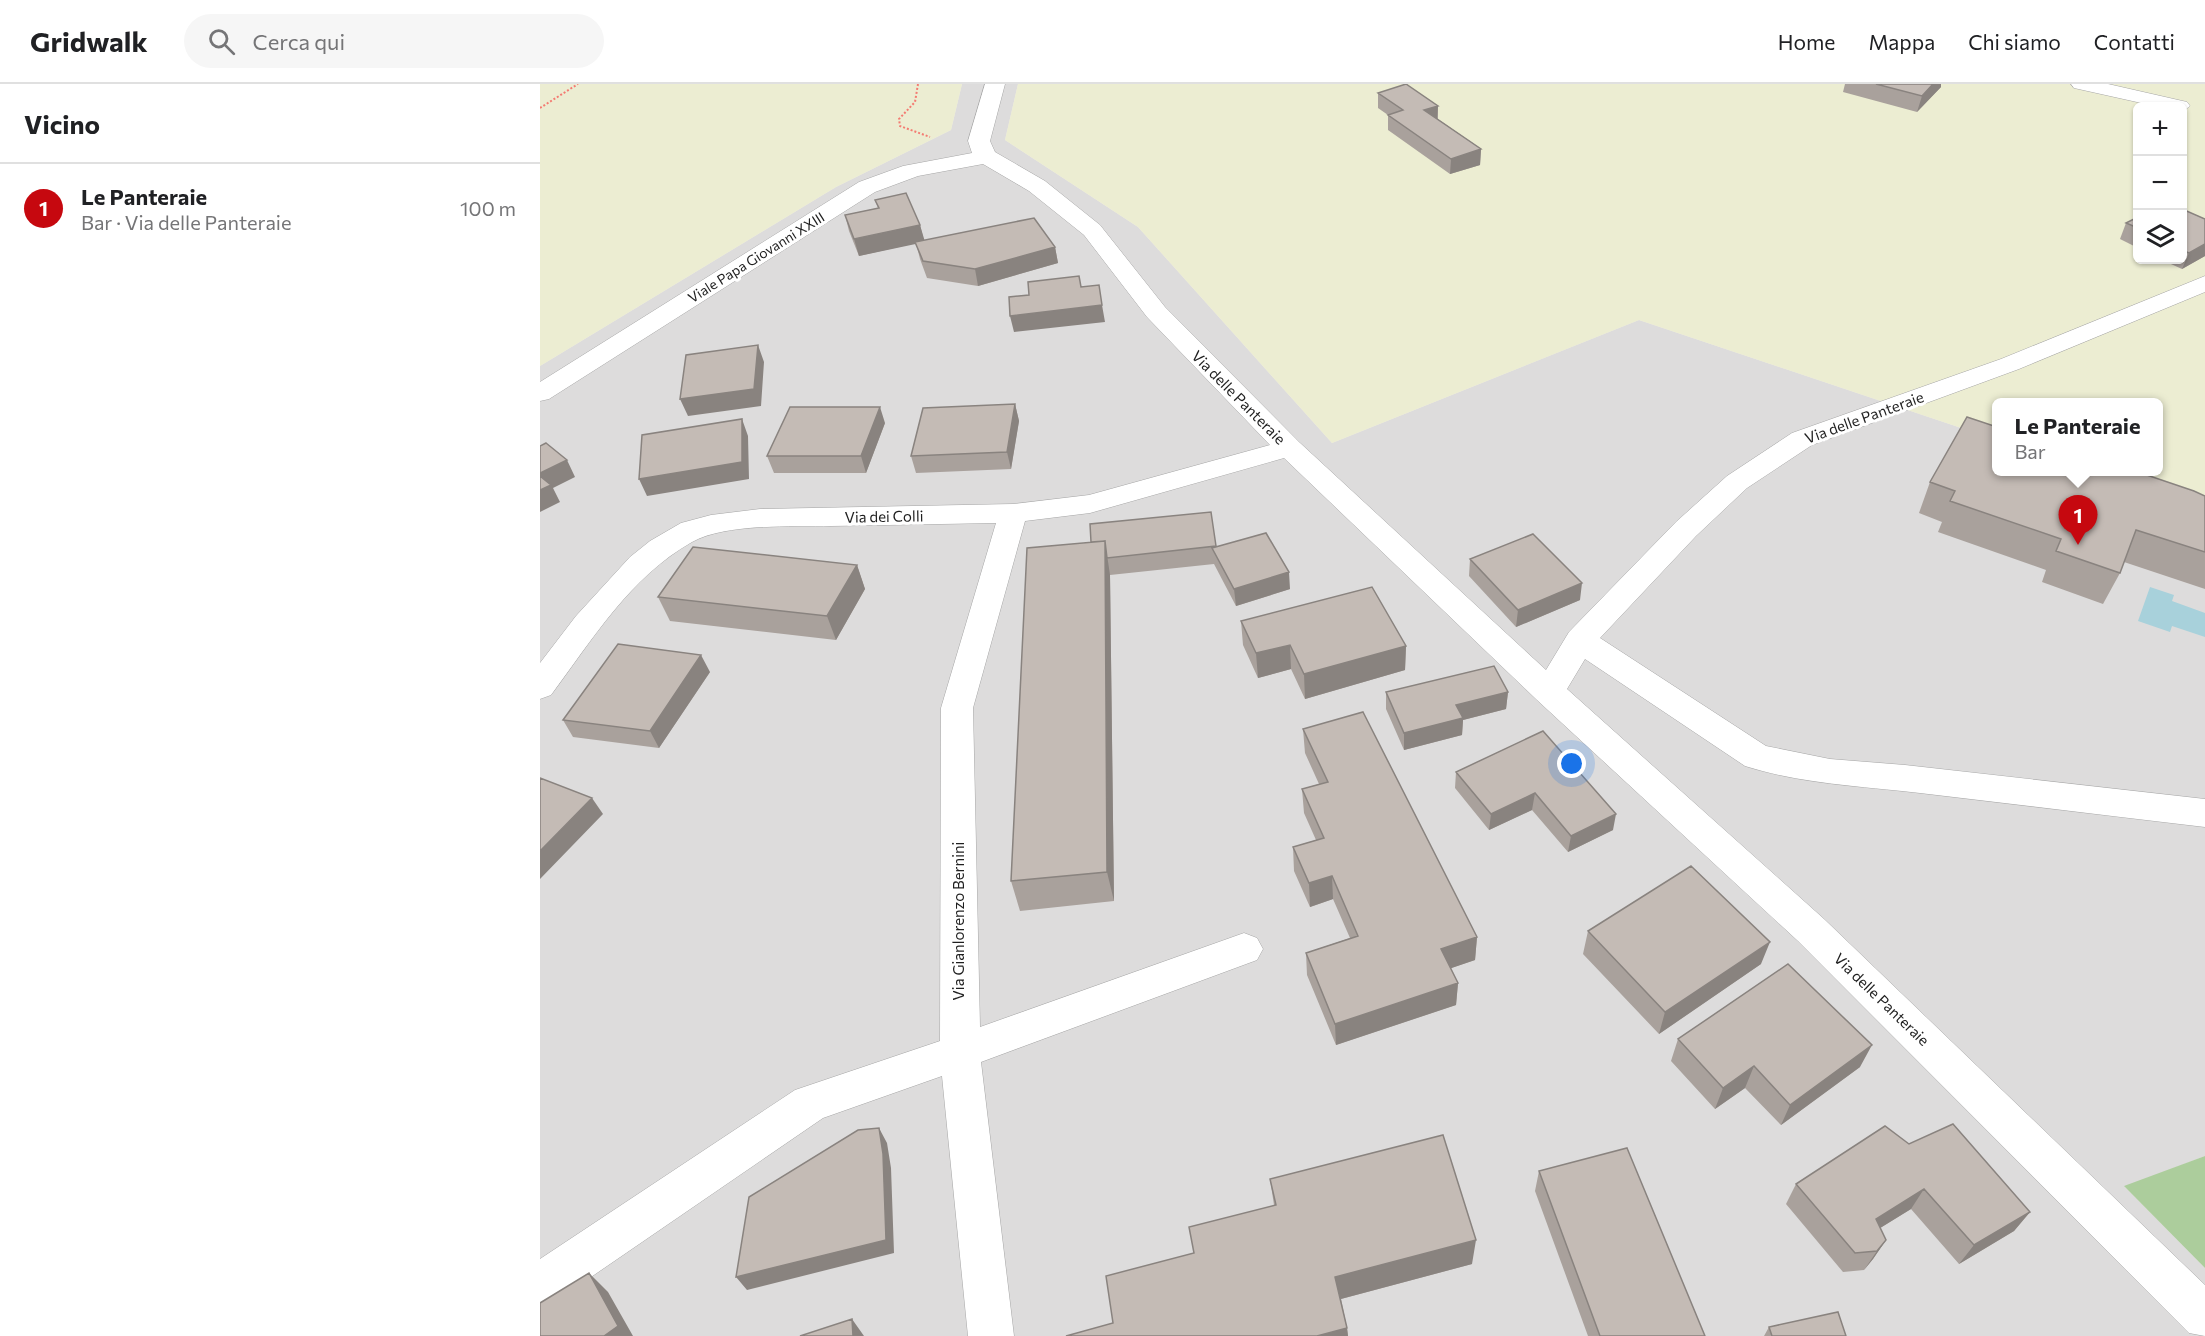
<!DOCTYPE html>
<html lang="it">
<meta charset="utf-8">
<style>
:root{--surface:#fff;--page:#f6f6f6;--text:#202124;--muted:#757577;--line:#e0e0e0;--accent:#c6080f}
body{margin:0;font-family:Commissioner,sans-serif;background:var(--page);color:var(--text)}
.controls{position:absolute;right:18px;top:18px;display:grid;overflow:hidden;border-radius:9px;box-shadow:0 2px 4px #0004}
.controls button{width:54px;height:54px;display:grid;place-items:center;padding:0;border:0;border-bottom:2px solid var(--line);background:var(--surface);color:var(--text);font:30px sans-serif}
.you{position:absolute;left:1032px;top:680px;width:21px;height:21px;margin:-15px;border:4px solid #fff;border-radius:50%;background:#1a73e8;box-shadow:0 0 0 9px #1a73e833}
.badge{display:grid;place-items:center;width:39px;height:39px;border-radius:50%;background:var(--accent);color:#fff;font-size:20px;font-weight:700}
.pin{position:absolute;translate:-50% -50px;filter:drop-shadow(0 2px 3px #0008)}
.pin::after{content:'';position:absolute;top:32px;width:21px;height:18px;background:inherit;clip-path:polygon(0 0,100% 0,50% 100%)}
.popup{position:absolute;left:1452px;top:314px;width:171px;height:78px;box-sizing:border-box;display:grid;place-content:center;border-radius:9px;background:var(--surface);filter:drop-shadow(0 2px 4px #0005);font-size:20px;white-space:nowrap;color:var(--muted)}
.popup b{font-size:22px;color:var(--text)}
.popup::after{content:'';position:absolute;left:50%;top:100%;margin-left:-12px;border:12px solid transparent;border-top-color:var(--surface)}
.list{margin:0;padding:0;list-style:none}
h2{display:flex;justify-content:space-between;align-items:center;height:78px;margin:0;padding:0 24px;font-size:26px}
h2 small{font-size:20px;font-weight:400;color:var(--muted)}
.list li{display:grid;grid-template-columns:39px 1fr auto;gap:18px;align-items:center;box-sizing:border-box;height:90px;padding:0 24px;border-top:2px solid var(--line)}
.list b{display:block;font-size:22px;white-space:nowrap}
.list p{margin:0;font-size:20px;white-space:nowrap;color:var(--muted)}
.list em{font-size:20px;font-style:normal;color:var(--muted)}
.icon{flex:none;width:33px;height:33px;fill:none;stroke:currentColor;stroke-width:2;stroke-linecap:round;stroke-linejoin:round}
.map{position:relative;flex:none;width:1665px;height:1252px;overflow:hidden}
header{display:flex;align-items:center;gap:36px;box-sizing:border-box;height:84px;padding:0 30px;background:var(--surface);border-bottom:2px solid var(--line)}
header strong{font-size:28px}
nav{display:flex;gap:33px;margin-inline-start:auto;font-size:21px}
.search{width:420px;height:54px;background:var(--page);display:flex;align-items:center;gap:15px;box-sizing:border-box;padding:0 21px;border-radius:33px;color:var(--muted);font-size:22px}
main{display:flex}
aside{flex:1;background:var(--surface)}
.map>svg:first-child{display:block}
.residential{fill:#dddcdc}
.farmland{fill:#ecedd2;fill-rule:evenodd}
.forest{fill:#accd9c}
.water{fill:#a8d1db}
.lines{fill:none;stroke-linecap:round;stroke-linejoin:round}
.minor-casing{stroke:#a6a6a6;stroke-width:1}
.path{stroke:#f47b72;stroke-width:2;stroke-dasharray:2 2;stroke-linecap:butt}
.minor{fill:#fff;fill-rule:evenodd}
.wall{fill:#a9a19c}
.shaded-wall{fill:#89837f}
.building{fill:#c4bbb5;stroke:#89837f;stroke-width:1.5}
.labels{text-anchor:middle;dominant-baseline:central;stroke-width:6;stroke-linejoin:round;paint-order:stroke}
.far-street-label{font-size:14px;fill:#1f1f1f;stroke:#fff}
.street-label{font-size:15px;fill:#1f1f1f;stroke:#fff}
</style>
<header>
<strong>Gridwalk</strong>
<div class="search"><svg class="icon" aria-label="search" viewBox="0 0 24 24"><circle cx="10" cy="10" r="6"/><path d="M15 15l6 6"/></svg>Cerca qui</div>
<nav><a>Home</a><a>Mappa</a><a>Chi siamo</a><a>Contatti</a></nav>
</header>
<main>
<aside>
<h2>Vicino<small></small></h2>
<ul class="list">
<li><span class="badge">1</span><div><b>Le Panteraie</b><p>Bar · Via delle Panteraie</p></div><em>100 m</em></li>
</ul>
</aside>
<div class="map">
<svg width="1665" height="1252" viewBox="0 0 1665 1252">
<rect width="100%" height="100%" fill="#efece6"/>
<path class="residential" d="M422 0H478L465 56 598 143 792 359 1099 236 1457 356V388L1665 426V1072L1585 1103 1665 1184V1252H0V282L296 103 411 46Z"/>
<path class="farmland" d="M0 0H422L411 46 296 103 0 282Z
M478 0H1665V426L1550 388H1619V318H1457V356L1099 236 792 359 598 143 465 56ZM1598 22H1642V176H1598Z"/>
<path class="forest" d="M1665 1072V1184L1584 1102Z"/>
<path class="water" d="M1610 503 1634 511 1632 517 1665 529V553L1632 542 1630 548 1598 537Z"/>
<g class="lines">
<g class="minor-casing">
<path id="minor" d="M445 0H465L450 57 455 68 505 97 560 141 625 223 759 358 1006 586 1029 548 1136 438 1187 392 1252 349 1461 275 1665 192V208L1479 285 1272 361 1207 404 1156 452 1060 554 1226 662 1290 675 1365 681 1665 715V743C1570 732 1475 720 1380 709 1321 702 1262 700 1205 682L1045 575 1027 605 1284 835 1665 1201V1252L1649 1249 1258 857 997 616 744 374 550 429 485 437 433 624 440 943 704 849 717 854 723 865 717 876 441 978 474 1252H428L402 992 283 1034 16 1217 0 1223V1175L255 1006 400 957 401 624 456 439C401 440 346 441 291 442 253 443 186 439 152 458 90 493 52 556 11 611L0 615V579L36 532 90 473 110 457 141 439 171 431 220 425 473 420 549 411 730 361 607 233 544 151 489 107 443 80 378 92 335 108 9 315 0 317V298L319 98 363 82 432 69 428 57Z
M1531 0H1568L1647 18 1650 22 1642 28V22H1615L1534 4Z"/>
</g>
<path class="path" d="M378 0 375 18 359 35 360 42 390 53
M0 24 38 0"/>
<use href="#minor" class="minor"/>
</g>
<path class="wall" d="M1305 0H1401V3L1377 28 1303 8Z
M838 9 898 22V35L941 65 940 81 910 90 848 46V31L838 24Z
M335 116 380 141 384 157 515 163 518 179 438 202 387 194 380 175 376 159 319 172 309 147 305 131 338 124Z
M1642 125 1665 135V172L1642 185 1622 176H1642Z
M1598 133V164L1580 155 1586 139Z
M475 320 479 337 471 385 376 389 371 372Z
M345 339 326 389H234L227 372Z
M1390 398 1665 412V505L1584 478 1580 489 1563 520 1502 498 1506 486 1398 448 1402 438 1379 429Z
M671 428 676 463 750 505 696 522 674 480 570 491 574 817 480 827 471 797 551 458Z
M930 475 1040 516 976 543 929 492Z
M317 481 325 505 296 556 130 537 118 513Z
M701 537 866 562 865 586 765 615 751 585 718 594 703 561Z
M170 588 119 664 33 653 23 636Z
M846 608H968L966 625 923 636 922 651 864 666 846 625Z
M763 645 937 853 935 876 911 884 918 899 916 921 796 961 767 891 766 869 810 854 793 815 770 823 754 787 753 763 776 756 764 729 762 705 779 700 765 669Z
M1003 647 1073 746 1028 768 992 726 949 746 915 704 916 688Z
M1048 847 1221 880 1119 950 1043 870Z
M1138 955 1320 983 1241 1041 1205 1004 1175 1025 1131 977Z
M1369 1060 1490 1128 1474 1147 1419 1180 1371 1125 1340 1144 1346 1156 1333 1175 1324 1186 1303 1188 1246 1120 1256 1100Z
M999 1087 1165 1252H1048L995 1107Z
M730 1095 932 1180 801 1215 807 1244 808 1252H526L573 1239 654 1169 734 1121Z
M1229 1243 1306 1252H1224Z"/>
<path class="shaded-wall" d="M1393 0H1401V3L1377 28 1382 12Z
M898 22 897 37 884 26Z
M941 65 940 81 910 90 911 75Z
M380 141 385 158 319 172 314 155Z
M1665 160V172L1642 185 1649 169Z
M515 163 518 179 438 202 435 185Z
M562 221 565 238 474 248 470 232Z
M218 261 224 278 221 322 148 332 140 315Z
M475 320 479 337 471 385 467 368Z
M340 323 345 339 326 389 321 372Z
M202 335 208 352 209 395 107 412 99 395Z
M27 376 35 393 13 404 20 418 0 428V389Z
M565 457 570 491 574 817 567 788Z
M317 481 325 505 296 556 287 532Z
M749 488 750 505 696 522 694 505Z
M1042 499 1040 516 976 543 978 526Z
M750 561 751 585 718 594 716 569Z
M866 562 865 586 765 615 764 590Z
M161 571 170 588 119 664 110 647Z
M968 608 966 625 923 636 922 651 864 666V649L916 621Z
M995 709 992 726 949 746 951 730Z
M52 714 63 730 0 795V767Z
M1076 730 1073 746 1028 768 1031 752Z
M792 792 793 815 770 823 769 799Z
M937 853 935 876 900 888 901 865Z
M1230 858 1221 880 1119 950 1125 928Z
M918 899 916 921 796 961 795 940Z
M1332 961 1320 983 1241 1041 1250 1021Z
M1214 982 1205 1004 1175 1025 1183 1004Z
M339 1044 347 1059 351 1084 354 1169 207 1206 196 1193Z
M1384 1105 1371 1125 1324 1154 1336 1135Z
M1490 1128 1474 1147 1419 1180 1434 1161Z
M936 1156 932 1180 797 1216 795 1193Z
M1346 1156 1333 1175 1324 1186 1337 1167Z
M49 1189 68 1208 93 1252H64Z
M312 1235 324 1252H313Z
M807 1244 808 1252H777Z"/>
<path class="building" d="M866 0 898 22 884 26 941 65 911 75 848 31 863 26 838 9Z
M1336 0H1393L1382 12Z
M366 109 380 141 314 155 305 131 339 124 335 116Z
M1642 125 1665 135V160L1649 169 1642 166Z
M1598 133V144L1586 139Z
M494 134 515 163 435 185 383 177 375 158Z
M539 192 541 203 559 201 562 221 470 232 469 213 489 211 488 198Z
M218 261 214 305 140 315 146 271Z
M475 320 467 368 371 372 383 324Z
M250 323H340L321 372H227Z
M1427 333 1457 343V387H1595L1654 407 1665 412V468L1596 446 1580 489 1516 467 1521 455 1410 417 1415 407 1390 398Z
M202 335V378L99 395 102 351Z
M6 359 27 376 0 389V362Z
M0 392 11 401 0 406Z
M671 428 676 462 567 474 565 457 551 458 550 440Z
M726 449 749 488 694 505 672 464Z
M993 450 1042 499 978 526 930 475Z
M565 457 567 788 471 797 487 464Z
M153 463 317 481 287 532 118 513Z
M832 503 866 562 764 590 750 561 716 569 701 537Z
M78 560 161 571 110 647 23 636Z
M954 582 968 608 916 621 923 634 864 649 846 608Z
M823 628 937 853 901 865 918 899 795 940 766 869 818 852 792 792 769 799 753 763 784 754 762 705 788 698 763 645Z
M1003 647 1076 730 1031 752 995 709 951 730 916 688Z
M0 694 52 714 0 767Z
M1151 782 1230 858 1125 928 1048 847Z
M1248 880 1332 961 1250 1021 1214 982 1183 1004 1138 955Z
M1413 1040 1490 1128 1434 1161 1384 1105 1336 1135 1346 1156 1337 1167 1315 1169 1256 1100 1345 1042 1369 1060Z
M339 1044 343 1070 346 1156 196 1193 209 1113 318 1046Z
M903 1051 936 1156 795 1193 807 1244 777 1252H526L573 1239 566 1192 654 1169 649 1143 736 1121 730 1095Z
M1087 1064 1165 1252H1060L999 1087Z
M49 1189 78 1242 64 1252H0V1219Z
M1298 1228 1306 1252H1232L1229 1243Z
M312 1235 313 1252H260Z"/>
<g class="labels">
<g class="far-street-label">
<text transform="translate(216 173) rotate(-32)">Viale Papa Giovanni XXIII</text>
</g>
<g class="street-label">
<text transform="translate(699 313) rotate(45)">Via delle Panteraie</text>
<text transform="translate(1324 333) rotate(-20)">Via delle Panteraie</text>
<text transform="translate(344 432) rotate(-1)">Via dei Colli</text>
<text transform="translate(418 837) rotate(-90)">Via Gianlorenzo Bernini</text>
<text transform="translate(1342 915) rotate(44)">Via delle Panteraie</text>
</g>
</g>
</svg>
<div class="controls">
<button>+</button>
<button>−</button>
<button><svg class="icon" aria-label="layers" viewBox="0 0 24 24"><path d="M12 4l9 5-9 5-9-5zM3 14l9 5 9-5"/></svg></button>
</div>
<div class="you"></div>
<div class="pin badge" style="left:1538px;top:461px">1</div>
<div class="popup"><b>Le Panteraie</b>Bar</div>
</div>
</main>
